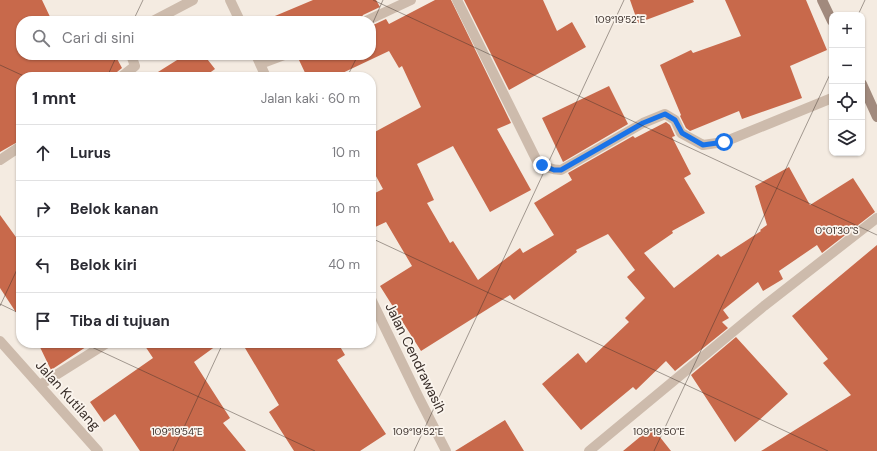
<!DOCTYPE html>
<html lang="id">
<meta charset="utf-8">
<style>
:root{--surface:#fff;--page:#f2f2f3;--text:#2b2b33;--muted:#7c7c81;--line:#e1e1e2}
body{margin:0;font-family:"DM Sans",sans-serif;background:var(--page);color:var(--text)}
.controls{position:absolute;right:12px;top:12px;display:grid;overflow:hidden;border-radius:8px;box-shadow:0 1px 3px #0004}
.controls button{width:36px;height:36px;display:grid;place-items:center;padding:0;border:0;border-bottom:1px solid var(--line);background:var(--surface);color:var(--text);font:20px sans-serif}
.stop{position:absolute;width:12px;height:12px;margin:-9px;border:3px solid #1a73e8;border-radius:50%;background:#fff}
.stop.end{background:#1a73e8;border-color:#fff;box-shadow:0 1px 4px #0008}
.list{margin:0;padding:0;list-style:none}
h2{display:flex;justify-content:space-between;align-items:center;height:52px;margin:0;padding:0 16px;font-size:17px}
h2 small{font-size:13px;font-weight:400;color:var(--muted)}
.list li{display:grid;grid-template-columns:26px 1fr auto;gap:12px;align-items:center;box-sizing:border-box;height:56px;padding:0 16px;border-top:1px solid var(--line)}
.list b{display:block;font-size:15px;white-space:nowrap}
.list em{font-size:13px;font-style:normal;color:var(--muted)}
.icon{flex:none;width:22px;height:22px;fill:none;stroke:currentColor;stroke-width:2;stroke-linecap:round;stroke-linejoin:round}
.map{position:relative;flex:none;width:877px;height:451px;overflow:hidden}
.search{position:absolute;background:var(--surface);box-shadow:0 1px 3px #0004;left:16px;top:16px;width:360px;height:44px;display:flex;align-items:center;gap:10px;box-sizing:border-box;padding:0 14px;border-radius:16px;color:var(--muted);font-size:15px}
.panel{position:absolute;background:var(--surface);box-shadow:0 1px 3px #0004;left:16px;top:72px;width:360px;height:276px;border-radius:16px}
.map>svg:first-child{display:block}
.building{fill:#c8694b}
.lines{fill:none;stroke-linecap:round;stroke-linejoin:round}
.street{stroke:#cdbbac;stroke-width:10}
.secondary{stroke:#a18a7d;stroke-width:10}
.route{stroke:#1a73e8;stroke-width:5}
.ticks{fill:none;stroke:#3b302b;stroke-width:1;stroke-opacity:0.45}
.labels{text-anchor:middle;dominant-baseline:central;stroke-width:3.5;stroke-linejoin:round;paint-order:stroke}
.street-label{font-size:14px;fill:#3b302b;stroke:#fbf5ee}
.ticks-label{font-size:10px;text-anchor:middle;fill:#3b302b;stroke:#fbf5ee;stroke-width:3.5;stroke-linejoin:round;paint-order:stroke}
</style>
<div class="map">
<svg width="877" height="451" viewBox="0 0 877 451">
<rect width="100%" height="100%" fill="#f4ebe1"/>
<path class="building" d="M0 0H42L52 21H21V55H115L122 68 117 72 115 77H21V140L0 152Z
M313 0H376L380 7 363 15 360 21H263Z
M435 0H451L511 123 497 129 531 190 490 212 453 146 417 164 434 200 427 203 450 243 453 241 478 280 520 248 523 253 554 235 534 203 572 180 568 173 633 136 635 138 666 122 670 125 675 136 672 137 691 174 684 178 705 213 672 231 673 233 644 253 674 288 718 254 721 257 761 231 760 230 767 225 755 186 789 167 810 205 853 178 875 212 822 253 817 245 779 271 783 279 763 291 758 282 723 310 729 318 722 322 728 328 675 371 666 361 636 390 633 387 581 430 542 384 578 353 586 363 629 322 625 318 645 298 627 277 635 270 608 234 576 250 577 252 514 300 510 295 421 351 380 286 412 266 386 222 371 229V195L383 189 371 167V134L421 107 402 66 399 68 389 51 334 77H307L299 60 309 55H371V26L386 19 389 24Z
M464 0H543L557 31 572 22 586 47 509 90Z
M630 0H693L694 2 638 23Z
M725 0H806L827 50 790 66 802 98 742 119 739 111 690 131 686 128 680 116 681 115 660 65 691 50 693 53 741 36Z
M185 55H204L215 69 204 77H150Z
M609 86 628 124 563 162 542 118Z
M0 215 21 244V320L0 288Z
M877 245V451H761L851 395 823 363 828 359 792 316Z
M736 337 788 394 735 442 691 375Z
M38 343H92L51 370Z
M143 343H220L194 362 230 418 223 423 246 451H140L115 414 104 422 90 402 153 358Z
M242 343H338L345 355 337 360 386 434 360 451H294L269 412 279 405Z
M505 420 524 451H455Z
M652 427 671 451H623Z"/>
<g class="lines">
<path class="street" d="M230 0 240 21
M457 0 537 161C544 167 552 170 561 170L643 123 665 114 675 120 681 133 703 145 724 142 832 98
M153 21 193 0
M366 21 411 0
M256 55 266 77
M260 64 284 55
M121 77 135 66 131 55
M0 160 21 146
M371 299 418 396 446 451
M0 341 98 451
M40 385 107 343
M589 451 764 306 877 218"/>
<path class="secondary" d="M822 0 832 21
M862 84 877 117"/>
</g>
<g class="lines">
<path class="route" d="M542 165 554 170H561L643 123 665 114 675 120 682 133 703 145 724 142"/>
</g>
<path class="ticks" d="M373 0 877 235M858 15 865 0M133 21 143 0M371 27 383 0M0 65 26 77M107 77 117 55M347 77 358 55M371 238 828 451M0 304 21 314M0 306 21 261M83 343 315 451M173 451 223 343M414 451 624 0M654 451 832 70"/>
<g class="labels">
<g class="street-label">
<text transform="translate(416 358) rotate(64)">Jalan Cendrawasih</text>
<text transform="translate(68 395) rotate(48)">Jalan Kutilang</text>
</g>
</g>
<g class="ticks-label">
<text x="620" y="23">109°19'52"E</text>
<text x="837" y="234">0°01'30"S</text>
<text x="177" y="435">109°19'54"E</text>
<text x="418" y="435">109°19'52"E</text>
<text x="659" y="435">109°19'50"E</text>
</g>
</svg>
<div class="controls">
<button>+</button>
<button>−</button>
<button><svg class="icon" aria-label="locate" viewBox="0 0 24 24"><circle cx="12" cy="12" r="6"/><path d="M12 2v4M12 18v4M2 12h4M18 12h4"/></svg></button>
<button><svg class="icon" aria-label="layers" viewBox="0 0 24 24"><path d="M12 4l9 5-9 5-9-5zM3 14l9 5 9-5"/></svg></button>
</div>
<div class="stop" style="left:724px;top:142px"></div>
<div class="stop end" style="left:542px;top:165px"></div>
<div class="search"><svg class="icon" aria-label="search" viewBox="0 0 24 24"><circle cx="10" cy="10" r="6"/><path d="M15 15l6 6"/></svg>Cari di sini</div>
<section class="panel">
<h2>1 mnt<small>Jalan kaki · 60 m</small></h2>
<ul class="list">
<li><svg class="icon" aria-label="ahead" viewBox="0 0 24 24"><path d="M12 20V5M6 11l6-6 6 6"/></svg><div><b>Lurus</b></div><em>10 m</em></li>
<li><svg class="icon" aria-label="right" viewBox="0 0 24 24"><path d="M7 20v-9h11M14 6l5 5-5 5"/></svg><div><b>Belok kanan</b></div><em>10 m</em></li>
<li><svg class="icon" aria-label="left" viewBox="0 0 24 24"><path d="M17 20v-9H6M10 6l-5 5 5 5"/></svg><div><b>Belok kiri</b></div><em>40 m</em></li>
<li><svg class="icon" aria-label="arrive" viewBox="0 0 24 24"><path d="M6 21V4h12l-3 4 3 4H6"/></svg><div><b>Tiba di tujuan</b></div></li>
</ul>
</section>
</div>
